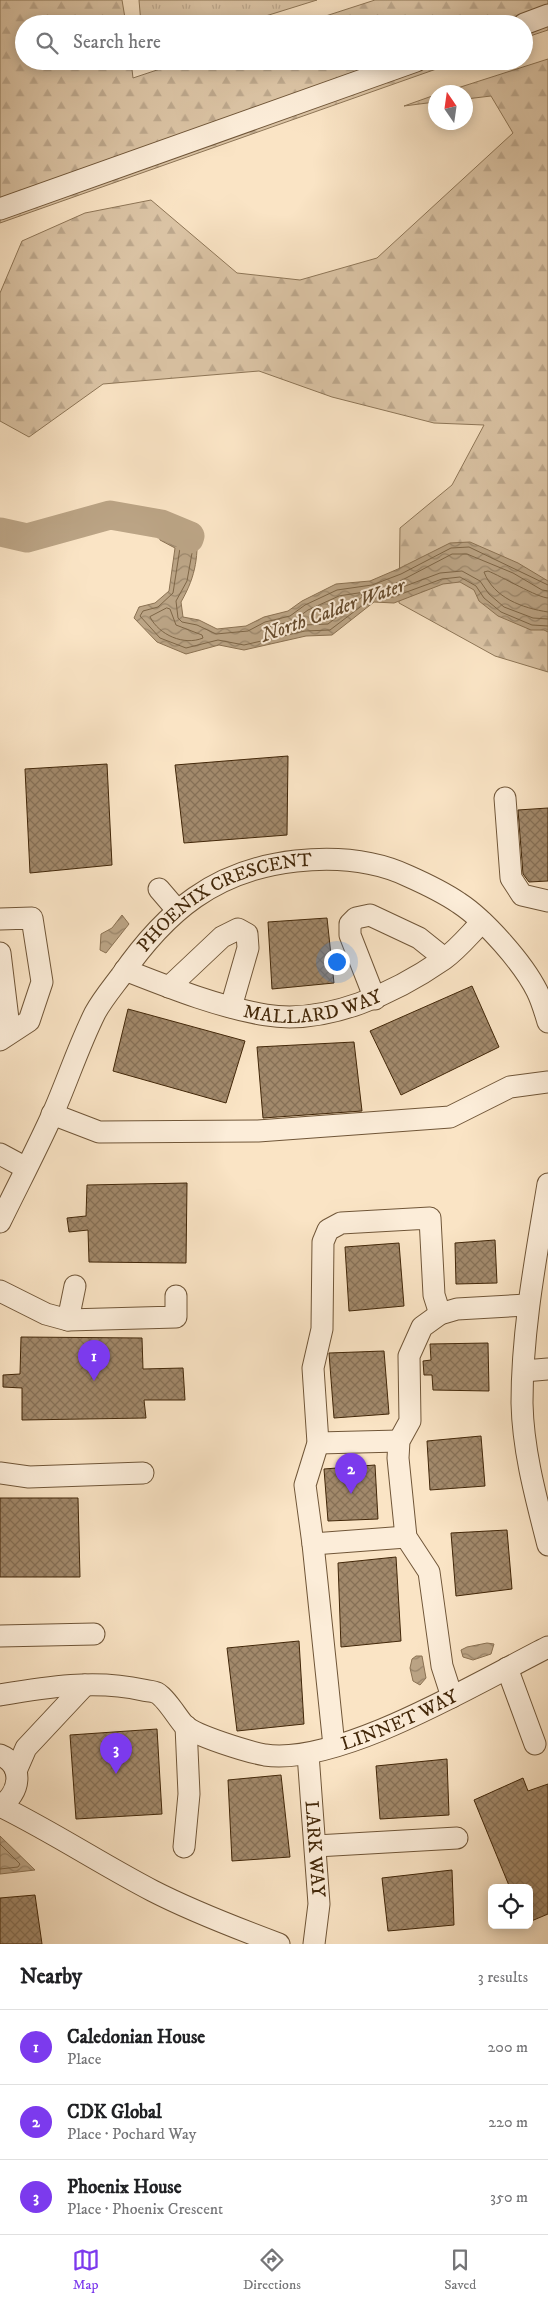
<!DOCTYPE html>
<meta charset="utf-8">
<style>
:root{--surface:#fff;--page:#f6f6f6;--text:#202124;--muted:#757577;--line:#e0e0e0;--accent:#7c3aed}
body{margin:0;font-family:"IM FELL DW Pica",serif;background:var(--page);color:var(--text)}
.controls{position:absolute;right:15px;bottom:15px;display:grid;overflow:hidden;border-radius:8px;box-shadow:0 2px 12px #0003}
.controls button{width:45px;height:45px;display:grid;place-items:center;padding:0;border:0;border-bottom:1px solid var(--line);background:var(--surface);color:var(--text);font:25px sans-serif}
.compass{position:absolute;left:428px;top:85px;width:45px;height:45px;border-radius:50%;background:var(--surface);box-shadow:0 2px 12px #0003;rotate:347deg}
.you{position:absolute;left:336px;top:961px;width:18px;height:18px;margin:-12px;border:4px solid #fff;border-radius:50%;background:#1a73e8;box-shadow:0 0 0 8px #1a73e833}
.badge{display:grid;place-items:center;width:32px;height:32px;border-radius:50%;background:var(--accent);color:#fff;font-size:16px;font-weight:700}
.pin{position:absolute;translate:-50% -41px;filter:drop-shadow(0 1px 2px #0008)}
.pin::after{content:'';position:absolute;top:26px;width:18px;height:15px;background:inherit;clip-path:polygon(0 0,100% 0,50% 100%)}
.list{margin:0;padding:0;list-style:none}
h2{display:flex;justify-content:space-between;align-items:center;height:65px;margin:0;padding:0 20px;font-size:21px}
h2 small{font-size:16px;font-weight:400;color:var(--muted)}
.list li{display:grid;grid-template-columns:32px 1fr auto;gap:15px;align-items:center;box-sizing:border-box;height:75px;padding:0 20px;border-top:1px solid var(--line)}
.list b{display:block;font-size:19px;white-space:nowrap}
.list p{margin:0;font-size:16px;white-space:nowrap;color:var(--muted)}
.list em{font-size:16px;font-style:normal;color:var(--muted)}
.icon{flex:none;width:28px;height:28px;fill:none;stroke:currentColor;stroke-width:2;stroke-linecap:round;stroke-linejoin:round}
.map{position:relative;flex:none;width:548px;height:1944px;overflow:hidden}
.search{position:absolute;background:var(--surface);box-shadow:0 2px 12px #0003;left:15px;right:15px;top:15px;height:55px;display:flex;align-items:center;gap:12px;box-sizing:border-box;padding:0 18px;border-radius:28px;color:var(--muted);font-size:19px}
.sheet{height:290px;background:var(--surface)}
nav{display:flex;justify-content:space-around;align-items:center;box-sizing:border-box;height:70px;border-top:1px solid var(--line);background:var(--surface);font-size:14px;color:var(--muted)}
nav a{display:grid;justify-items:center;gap:2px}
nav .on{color:var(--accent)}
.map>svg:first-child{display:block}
.grass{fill:url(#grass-tufts);stroke:#8e7657}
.forest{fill:url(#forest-firs);stroke:#8e7657}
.water{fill:url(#water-waves);stroke:#8b7253}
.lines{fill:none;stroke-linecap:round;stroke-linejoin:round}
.shore{stroke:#7e6647;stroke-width:1}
.river{stroke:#bba485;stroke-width:29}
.building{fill:url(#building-cross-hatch);stroke:#422709}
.minor-casing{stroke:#705638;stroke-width:23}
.minor{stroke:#fcedd9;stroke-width:21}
.labels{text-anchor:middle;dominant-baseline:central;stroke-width:4;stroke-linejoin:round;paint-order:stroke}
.street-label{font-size:19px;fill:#422709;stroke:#fcedd9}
.water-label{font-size:20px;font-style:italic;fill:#664c2e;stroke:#fcedd9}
</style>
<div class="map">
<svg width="548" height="1944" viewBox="0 0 548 1944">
<defs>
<pattern id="grass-tufts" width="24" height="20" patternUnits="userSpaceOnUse" patternTransform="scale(1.25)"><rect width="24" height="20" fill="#dbc4a5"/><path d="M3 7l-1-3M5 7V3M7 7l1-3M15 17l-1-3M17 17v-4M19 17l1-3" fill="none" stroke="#bda88d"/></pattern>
<pattern id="forest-firs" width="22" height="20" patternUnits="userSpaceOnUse" patternTransform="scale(1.25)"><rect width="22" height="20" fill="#dbc4a5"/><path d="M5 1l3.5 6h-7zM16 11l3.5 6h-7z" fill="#bda88d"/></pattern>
<pattern id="water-waves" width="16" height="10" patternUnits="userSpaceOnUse" patternTransform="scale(1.25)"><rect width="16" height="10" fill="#bba485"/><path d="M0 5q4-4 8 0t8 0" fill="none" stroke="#9a866b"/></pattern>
<pattern id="building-cross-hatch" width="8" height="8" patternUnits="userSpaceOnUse" patternTransform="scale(1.25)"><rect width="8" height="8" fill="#a2896b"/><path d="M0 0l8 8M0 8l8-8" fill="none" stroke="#867056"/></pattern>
</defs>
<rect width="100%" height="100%" fill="#fae4c5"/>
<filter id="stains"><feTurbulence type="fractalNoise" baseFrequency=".004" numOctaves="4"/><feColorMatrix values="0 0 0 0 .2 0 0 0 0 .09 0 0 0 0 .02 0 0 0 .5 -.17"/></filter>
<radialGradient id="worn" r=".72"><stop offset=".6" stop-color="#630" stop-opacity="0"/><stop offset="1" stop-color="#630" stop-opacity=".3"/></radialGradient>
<path class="grass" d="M139 0H317L240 24H141Z"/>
<path class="forest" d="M0 0H122L126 24H24V61H131L133 78 184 61H459L0 223Z
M375 0H548V30L524 38V24H301Z
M548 59V672L495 656 399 603 400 528 452 485 484 425 434 423 332 397 259 371 103 384 29 437 0 421V293L22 241 85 213 151 200 237 273 300 280 377 258 513 133 491 96 466 99V92H445Z
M435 95V102L404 106Z"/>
<path class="water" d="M167 516 197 524C198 556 197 574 181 602L183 617 199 620 217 629 246 626 264 617 288 611 302 601 336 584 370 581 398 569 450 543 470 542 518 563 548 581V632L544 630H531L498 616 479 601 474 590 460 582 443 584 394 603 374 602 332 635 306 636 244 650 219 645 186 654 157 642 134 618 139 607 155 603 169 591 175 548 160 540 157 518Z
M122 915 129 924 106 953 100 950 101 934 112 928Z
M487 1643 494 1644 491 1654 473 1660 463 1657 461 1650 467 1647Z
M416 1656H422L426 1678 420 1685 413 1681 410 1668 412 1659Z
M0 1836 35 1870 0 1874Z"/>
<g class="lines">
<path class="shore" d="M548 585 469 547 451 548 401 574 372 585 337 590 305 605 290 616 265 622 248 631 216 634 197 625 182 622 178 618 176 601 187 581 192 553V529L182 524 167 521 163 523 165 536 177 544 180 548 173 593 158 607 143 611 140 616 160 638 186 648 218 640 244 645 305 631 330 630 372 598 393 597 442 579 460 577 476 586 484 598 501 612 532 625 548 626
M548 591 542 590 513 573 467 554H452L385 589 387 591H392L440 573 462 571 480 581 489 594 504 607 533 618 548 619
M361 593 362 597 328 624 304 625 267 633 264 632 268 627 293 621 308 610 339 596Z
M548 598C538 598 501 576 488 571L484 572C494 598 522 608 548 612
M167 608 170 609 176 625 202 635 203 638C184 646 159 635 150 617Z
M0 1844 20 1864 18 1867 0 1869"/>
<path class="river" d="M0 532 27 538 110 515 161 524 190 536 189 539"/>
</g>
<path class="building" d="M288 756 287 835 184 843 175 765Z
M107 764 112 865 30 873 25 769Z
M548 808V881L529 882 523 874 518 810Z
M327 918 334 983 272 989 268 922Z
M472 986 499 1047 401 1095 370 1031Z
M128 1009 245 1041 226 1103 113 1071Z
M354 1042 362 1111 263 1118 257 1047Z
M187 1183 186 1263 89 1262 88 1230 69 1232 67 1218 86 1216 87 1185Z
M495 1240 497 1283 456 1284 455 1243Z
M399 1243 404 1306 349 1311 345 1247Z
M21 1337 142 1338 143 1369 183 1368 185 1400H144L146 1418 22 1420V1388L3 1387V1375L20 1374Z
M488 1343 489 1391 433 1390 432 1375H424L423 1361 431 1360 430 1344Z
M384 1351 389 1414 334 1418 329 1353Z
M481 1436 485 1486 430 1490 427 1441Z
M375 1465 378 1519 328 1521 324 1469Z
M0 1498H78L80 1577H0Z
M507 1530 512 1589 456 1596 451 1533Z
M396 1557 401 1641 341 1647 338 1563Z
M299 1641 304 1724 237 1731 227 1648Z
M157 1729 162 1814 76 1819 70 1735Z
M447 1759 449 1815 380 1819 376 1766Z
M281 1775 290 1857 232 1861 228 1780Z
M523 1778 528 1791 548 1784V1914L529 1922V1888H510L474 1800Z
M452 1870 454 1925 388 1931 382 1878Z
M35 1895 42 1944H0V1898Z"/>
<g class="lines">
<g class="minor-casing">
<g id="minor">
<path d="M524 24 548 15"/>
<path d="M0 209 416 61"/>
<path d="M505 798 511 878 522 895 548 901"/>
<path d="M159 889 177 910"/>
<path d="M0 919 32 918 42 982 29 1021 0 1040"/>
<path d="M0 953 8 1019 0 1031"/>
<path id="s1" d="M125 970C171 988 218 1007 266 1015 327 1025 395 993 444 959 458 949 470 934 482 922"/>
<path d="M169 987 222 937 238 929 247 934 248 948 231 1007"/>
<path d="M375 999 350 935V924L356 918 370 915 419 938 444 958"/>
<path d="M52 1114 99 1132 258 1131 450 1117 510 1087 548 1082"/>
<path d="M0 1154 26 1168"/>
<path d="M548 1184C536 1257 522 1329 522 1403 523 1451 536 1498 548 1545"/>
<path id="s2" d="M0 1222C18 1185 37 1149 54 1111 68 1079 79 1045 95 1013 102 1000 112 988 121 976 166 911 215 870 296 861 333 857 374 860 408 876 426 884 443 892 459 903 485 920 523 963 537 991 542 1001 545 1012 548 1022"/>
<path d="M0 1291 46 1314 68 1320 176 1317V1296"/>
<path d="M68 1320 75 1286"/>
<path d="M524 1371 548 1369"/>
<path d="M318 1443 399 1441"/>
<path d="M0 1473 29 1477 143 1473"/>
<path d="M313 1544 406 1537"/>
<path d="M0 1636 94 1634"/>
<path d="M507 1668 535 1744"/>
<path id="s3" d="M0 1695C46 1687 96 1679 143 1690 147 1691 153 1691 157 1693 166 1698 177 1717 184 1725 195 1736 249 1752 265 1755 340 1766 480 1681 548 1647"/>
<path d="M452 1697 442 1666 429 1572 406 1537 398 1458 399 1441 410 1421 409 1356 422 1327 440 1314 457 1309 527 1305"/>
<path d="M334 1746 313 1544 305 1485 318 1443 313 1368 322 1329 323 1242 328 1230 341 1223 430 1218 434 1295 440 1314"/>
<path id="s4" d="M308 1754 319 1904 314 1944"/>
<path d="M0 1755C25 1765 20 1794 0 1806"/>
<path d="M16 1771 26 1748 85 1685"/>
<path d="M0 1806C53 1832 101 1864 153 1891 194 1912 236 1928 279 1944"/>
<path d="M316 1846 457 1838"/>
<path d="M184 1847 189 1794 186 1726"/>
</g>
</g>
<use href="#minor" class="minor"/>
</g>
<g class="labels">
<g class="street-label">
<text stroke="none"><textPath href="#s2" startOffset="408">PHOENIX CRESCENT</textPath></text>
<text stroke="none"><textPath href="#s1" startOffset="196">MALLARD WAY</textPath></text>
<text stroke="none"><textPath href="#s3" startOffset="428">LINNET WAY</textPath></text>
<text stroke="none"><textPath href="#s4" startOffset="95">LARK WAY</textPath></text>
</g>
<g class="water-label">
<text transform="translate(333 611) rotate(-20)">North Calder Water</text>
</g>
</g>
<rect width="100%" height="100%" filter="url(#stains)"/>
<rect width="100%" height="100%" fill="url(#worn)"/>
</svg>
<div class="controls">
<button><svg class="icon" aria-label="locate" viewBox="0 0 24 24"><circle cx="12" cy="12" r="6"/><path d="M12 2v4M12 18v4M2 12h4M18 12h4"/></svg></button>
</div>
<svg class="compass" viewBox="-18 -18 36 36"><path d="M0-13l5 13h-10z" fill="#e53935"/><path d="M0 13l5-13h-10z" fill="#757577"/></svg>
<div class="you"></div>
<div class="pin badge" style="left:94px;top:1381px">1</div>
<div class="pin badge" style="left:351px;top:1494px">2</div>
<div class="pin badge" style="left:116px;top:1774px">3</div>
<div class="search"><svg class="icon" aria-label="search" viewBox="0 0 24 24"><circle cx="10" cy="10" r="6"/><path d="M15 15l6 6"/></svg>Search here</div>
</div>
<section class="sheet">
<h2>Nearby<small>3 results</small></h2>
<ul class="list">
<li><span class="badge">1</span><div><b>Caledonian House</b><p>Place</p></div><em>200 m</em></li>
<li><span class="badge">2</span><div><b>CDK Global</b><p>Place · Pochard Way</p></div><em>220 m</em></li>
<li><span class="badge">3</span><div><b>Phoenix House</b><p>Place · Phoenix Crescent</p></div><em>350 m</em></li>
</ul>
</section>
<nav>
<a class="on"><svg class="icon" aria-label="map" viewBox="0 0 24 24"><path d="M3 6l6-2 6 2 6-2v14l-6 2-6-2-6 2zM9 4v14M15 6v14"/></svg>Map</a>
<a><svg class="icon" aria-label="directions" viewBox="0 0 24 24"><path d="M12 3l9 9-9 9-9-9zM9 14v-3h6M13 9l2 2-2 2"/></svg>Directions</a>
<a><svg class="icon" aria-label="saved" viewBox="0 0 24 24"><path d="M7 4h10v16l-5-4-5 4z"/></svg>Saved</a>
</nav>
